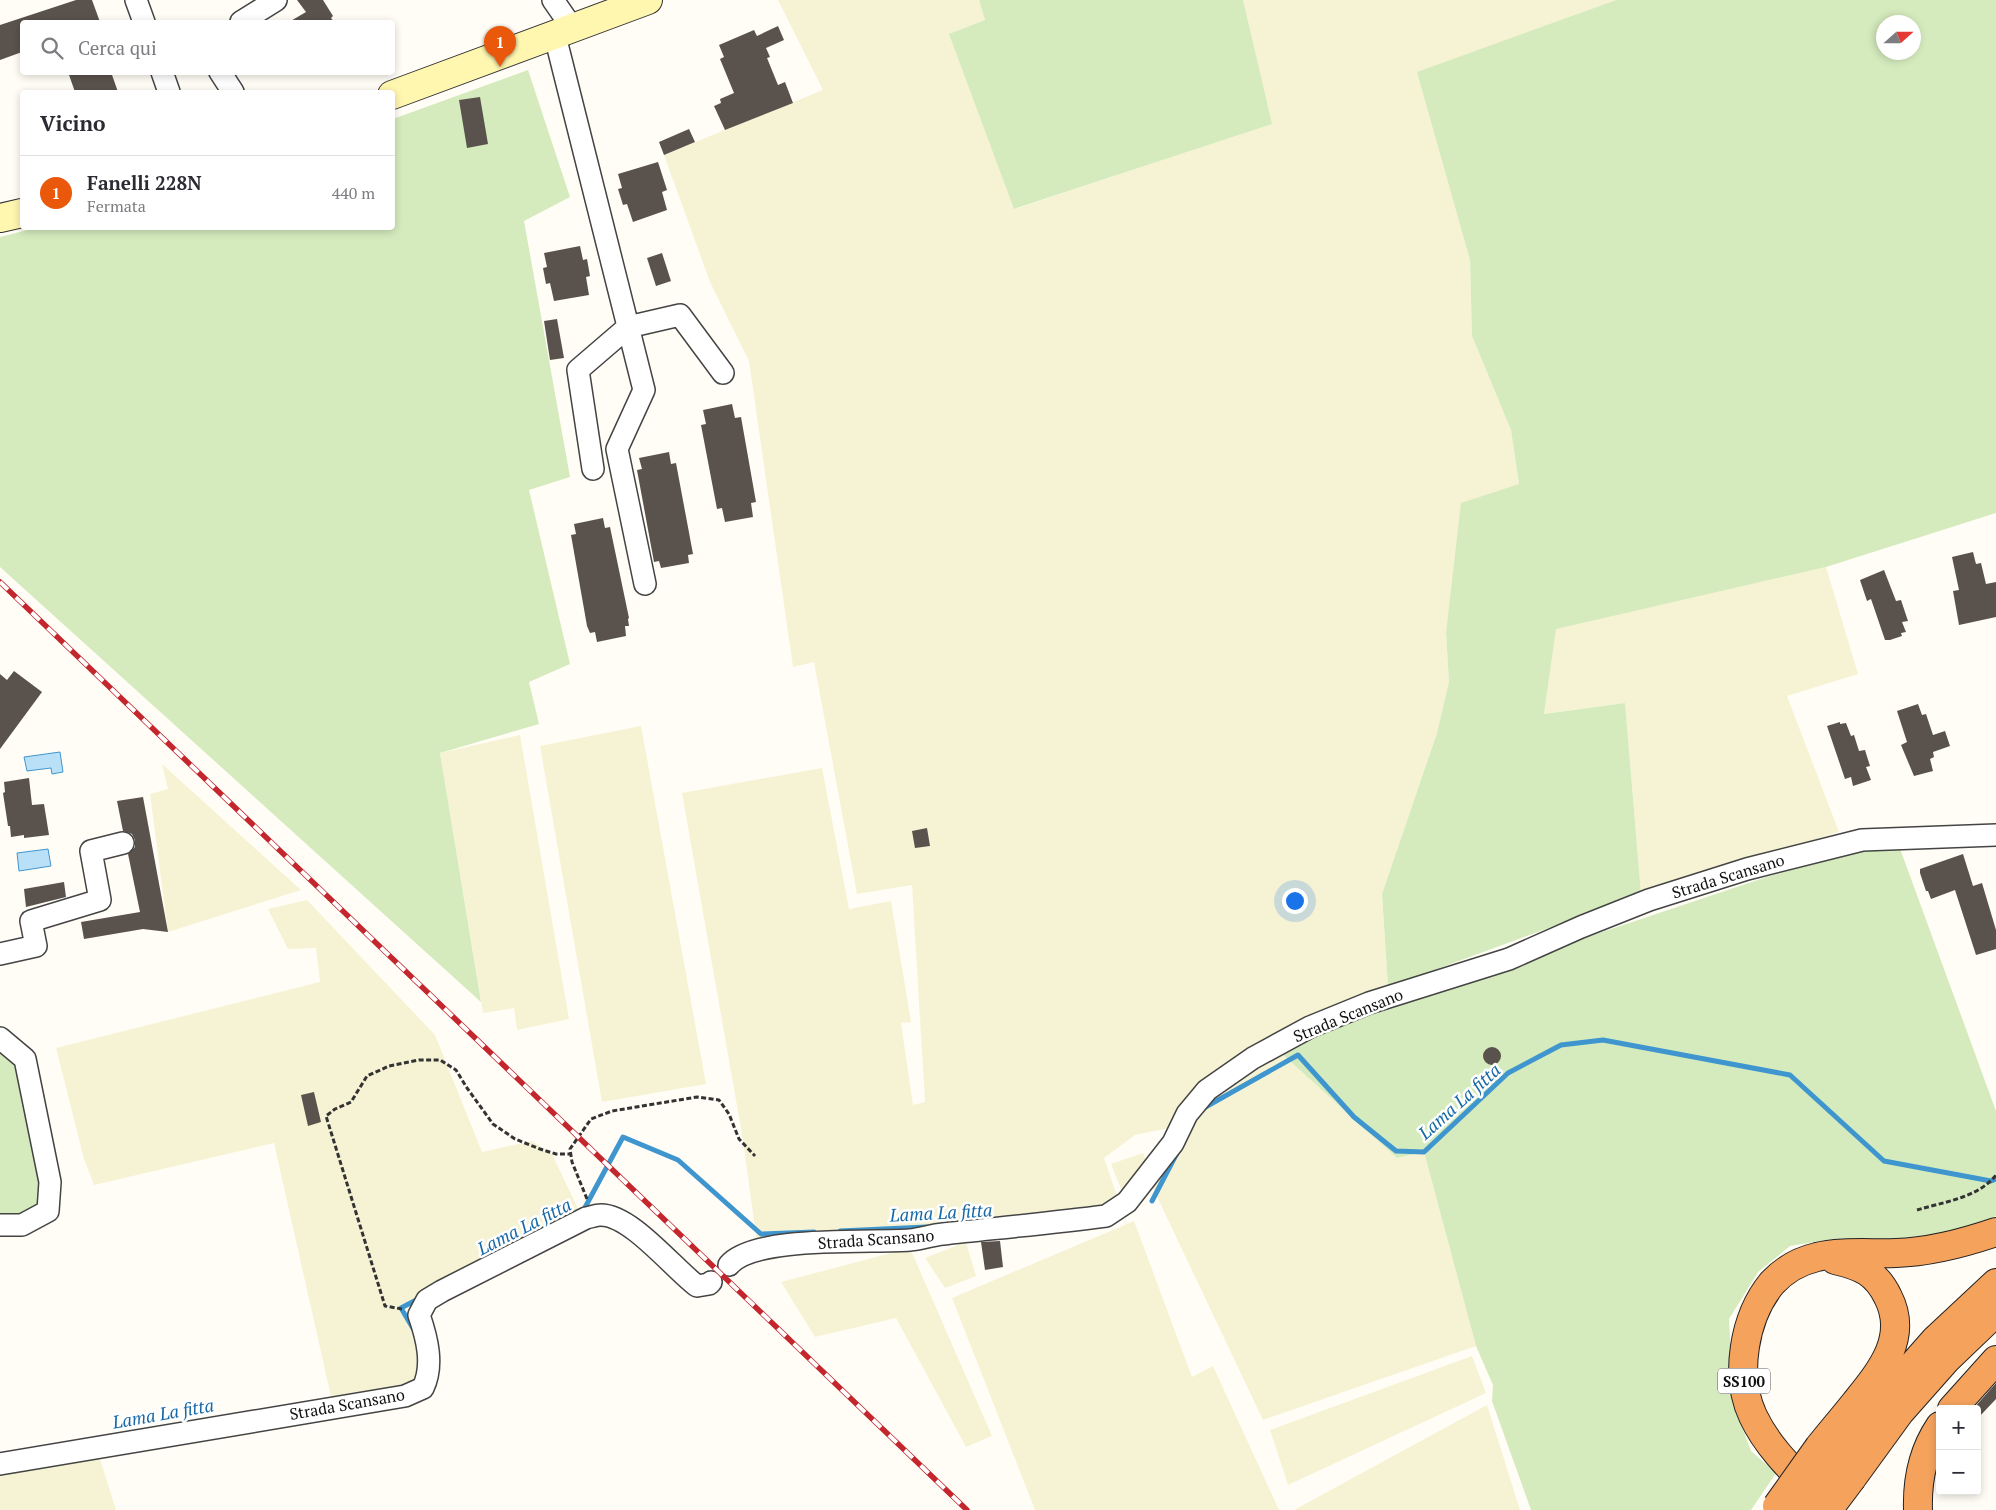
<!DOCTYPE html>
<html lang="it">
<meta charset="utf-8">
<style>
:root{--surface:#fff;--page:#f2f2f3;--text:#2b2b33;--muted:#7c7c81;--line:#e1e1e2;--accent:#ea580c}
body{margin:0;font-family:"PT Serif",serif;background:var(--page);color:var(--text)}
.controls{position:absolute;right:15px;bottom:15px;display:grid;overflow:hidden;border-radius:5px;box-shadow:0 2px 8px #0003}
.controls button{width:45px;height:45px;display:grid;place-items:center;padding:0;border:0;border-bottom:1px solid var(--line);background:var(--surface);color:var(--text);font:25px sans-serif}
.compass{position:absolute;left:1876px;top:15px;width:45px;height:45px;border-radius:50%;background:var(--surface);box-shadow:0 2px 8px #0003;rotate:69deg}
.you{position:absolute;left:1294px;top:900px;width:18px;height:18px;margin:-12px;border:4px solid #fff;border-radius:50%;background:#1a73e8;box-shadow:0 0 0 8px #1a73e833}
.badge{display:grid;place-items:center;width:32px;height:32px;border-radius:50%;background:var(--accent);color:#fff;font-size:16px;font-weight:700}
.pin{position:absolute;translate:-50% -41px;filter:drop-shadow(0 1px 2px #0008)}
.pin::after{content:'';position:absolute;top:26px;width:18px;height:15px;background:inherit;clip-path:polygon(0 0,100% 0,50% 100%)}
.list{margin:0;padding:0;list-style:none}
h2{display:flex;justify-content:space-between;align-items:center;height:65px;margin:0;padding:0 20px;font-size:21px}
h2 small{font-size:16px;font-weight:400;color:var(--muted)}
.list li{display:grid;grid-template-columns:32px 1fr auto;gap:15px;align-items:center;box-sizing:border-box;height:75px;padding:0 20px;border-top:1px solid var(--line)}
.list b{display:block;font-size:19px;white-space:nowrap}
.list p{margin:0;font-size:16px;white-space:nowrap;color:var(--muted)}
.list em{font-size:16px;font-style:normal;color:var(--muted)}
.icon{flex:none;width:28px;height:28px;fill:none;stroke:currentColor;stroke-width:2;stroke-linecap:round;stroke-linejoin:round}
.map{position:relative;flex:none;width:1996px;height:1510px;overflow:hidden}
.search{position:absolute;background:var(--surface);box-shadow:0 2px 8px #0003;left:20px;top:20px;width:375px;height:55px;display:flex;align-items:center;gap:12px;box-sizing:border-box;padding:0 18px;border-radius:5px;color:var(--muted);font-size:19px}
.panel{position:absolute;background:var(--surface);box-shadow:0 2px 8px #0003;left:20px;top:90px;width:375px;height:140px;border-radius:5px}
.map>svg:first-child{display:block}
.farmland{fill:#f6f3d4}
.green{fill:#d5ebbd;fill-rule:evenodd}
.water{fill:#b9e0f7;stroke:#3f96cf}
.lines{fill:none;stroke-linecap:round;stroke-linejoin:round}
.stream{stroke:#3f96cf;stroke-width:5}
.building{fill:#5a524d}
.street-casing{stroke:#444;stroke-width:24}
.secondary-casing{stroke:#333;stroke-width:30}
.highway-casing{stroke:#222;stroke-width:30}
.path{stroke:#333;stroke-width:3;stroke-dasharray:5 2.5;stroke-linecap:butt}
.street{stroke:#fff;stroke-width:21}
.secondary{stroke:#fff6b0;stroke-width:28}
.highway{stroke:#f5a25d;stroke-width:28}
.rail-casing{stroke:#c4262e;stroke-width:5.5}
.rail{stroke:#fff;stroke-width:4;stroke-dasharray:11;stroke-linecap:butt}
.highway-bridge-casing{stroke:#222;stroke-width:30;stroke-linecap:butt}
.highway-bridge{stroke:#f5a25d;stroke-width:28}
.labels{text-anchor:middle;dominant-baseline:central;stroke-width:5;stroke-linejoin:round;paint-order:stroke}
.shield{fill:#fff;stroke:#585858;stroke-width:1}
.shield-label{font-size:15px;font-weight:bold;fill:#111}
.street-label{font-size:16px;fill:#111;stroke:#fff}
.water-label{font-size:18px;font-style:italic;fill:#1768a6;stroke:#fff}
</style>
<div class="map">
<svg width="1996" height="1510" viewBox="0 0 1996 1510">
<rect width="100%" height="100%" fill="#fffdf5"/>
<path class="farmland" d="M778 0H979L985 20 950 34 1015 209 1271 124 1243 0H1616L1418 72 1470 260 1472 336 1511 430 1519 484 1446 633 1449 682 1437 733 1382 894 1388 987 1340 1003 1279 1037 1169 1128 1135 1135 1104 1158 1117 1196 1105 1207 937 1230 757 1243 743 1140 682 793 822 768 849 909 891 901 911 1022 901 1023 913 1105 925 1102 912 885 857 894 814 662 793 667 749 361 710 282 664 155 823 90Z
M1826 567 1858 674 1787 696 1839 832 1641 894 1625 703 1544 714 1556 628Z
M641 726 706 1084 602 1102 540 746Z
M520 735 569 1019 517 1030 514 1008 483 1013 440 753Z
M162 764 301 890 168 932 150 794 168 789Z
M307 900 435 1035 482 1152 532 1141 552 1154 580 1213 424 1292 404 1310 423 1365 413 1387 332 1401 274 1143 94 1185 84 1159 56 1048 320 982 316 948 288 949 268 909Z
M1281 1053 1397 1158 1424 1152 1476 1346 1263 1420 1151 1184 1205 1101Z
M1143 1153 1149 1167 1121 1189 1111 1164Z
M1134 1221 1192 1377 1213 1366 1279 1510H1035L952 1298Z
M966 1242 976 1276 945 1288 925 1258Z
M910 1248 992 1436 966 1447 896 1318 815 1337 781 1282Z
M1472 1356 1486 1393 1288 1485 1270 1430Z
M1487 1405 1520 1510H1294Z
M99 1456 116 1510H0V1474Z"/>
<path class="green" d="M979 0H1243L1272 124 1014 209 949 34 985 20Z
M1616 0H1996V513L1826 567 1556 629 1544 714 1625 703 1641 894 1388 987 1382 894 1437 733 1449 682 1446 633 1461 503 1519 484 1511 430 1472 336 1470 260 1417 72ZM1884 22H1914V52H1884Z
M528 70 570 197 524 221 570 477 529 490 570 664 529 682 539 724 440 753 481 1002 0 567V237L35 228H392L393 119Z
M1862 845 1899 846 1996 1111V1216L1928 1240 1832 1239 1790 1246 1758 1272 1729 1319 1732 1377 1739 1419 1751 1451 1776 1473 1751 1510H1531L1492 1401 1493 1385 1476 1346 1424 1152 1397 1158 1281 1053 1378 1007Z
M0 1049 20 1061 43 1199C30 1213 19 1216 0 1216Z"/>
<path class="water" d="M60 752 63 772 52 774 51 768 27 771 24 757Z
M48 849 51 866 19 871 17 853Z"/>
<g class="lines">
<path class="stream" d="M1202 1109 1298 1055 1354 1117 1396 1151 1424 1152 1508 1073 1561 1045 1603 1040 1790 1075 1884 1161 1991 1181 1996 1179
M1152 1201 1177 1153
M582 1213 623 1137 678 1160 761 1234 814 1232
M840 1231 926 1227
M414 1330 401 1308 420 1298"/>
</g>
<path class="building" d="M76 0H92L100 22H22V52L0 60V25Z
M297 0H323L333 16 331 18 334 22H289L306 12Z
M778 26 784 40 766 48 770 57 767 58 778 85 785 82 793 103 725 130 714 106 721 103 720 99 734 93 720 59 724 57 719 45 754 30 757 36Z
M68 72H111L118 92H75Z
M480 97 488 144 467 148 459 100Z
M689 129 695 142 664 155 659 142Z
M658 162 667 190 662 192 667 210 633 222 627 204 623 205 618 189 622 188 618 174Z
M580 246 583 260 587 259 590 276 586 277 589 295 554 301 550 283 546 284 543 268 547 267 544 253Z
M662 253 671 281 656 286 647 258Z
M557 319 564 358 550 360 544 321Z
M732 404 735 418 741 417 756 502 751 503 753 517 725 522 722 508 717 509 701 425 706 424 703 410Z
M669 452 671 464 676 463 693 554 688 555 689 563 661 568 659 561 654 562 637 470 642 469 639 458Z
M603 518 605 528 610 527 629 618 628 619 629 626H625L626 636 597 642 595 632 590 633 587 626 571 535 576 534 574 524Z
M1973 552 1976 564 1981 563 1986 584 1996 582V617L1959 625 1953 591 1959 590 1952 557Z
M1884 570 1896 601 1901 600 1908 621 1902 622 1906 632 1901 633 1902 636 1890 640H1885L1871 599 1867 601 1860 580Z
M14 671 42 692 0 749V674L7 680Z
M1918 704 1922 715 1926 714 1933 735 1945 731 1950 746 1933 752 1934 757 1930 759 1933 771 1914 776 1901 745 1907 742 1897 711Z
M1840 722V724L1846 723 1851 736 1854 735 1859 751 1865 750 1870 766 1866 767 1871 780 1853 786 1851 777 1845 779 1827 726Z
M29 778 32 805 44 804 49 835 24 838V835L11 837 10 826H8L3 793 5 792 4 782Z
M143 797 168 932 143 929 84 939 81 922 140 912 128 854 135 847V840L132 834 123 831 117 801Z
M927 828 930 846 915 848 912 831Z
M1963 854 1973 886 1982 883 1996 930V949L1976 955 1955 890 1931 899 1928 891H1926L1920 873V869Z
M64 882 66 897 26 907 24 889Z
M1483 1056a9 9 0 1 1 18 0a9 9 0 1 1-18 0Z
M314 1092 321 1122 308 1126 301 1095Z
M1000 1241 1003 1267 985 1270 981 1242Z
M1996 1383V1399L1979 1417 1977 1416V1409H1973Z"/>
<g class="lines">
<g class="street-casing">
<path id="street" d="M136 0 144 22
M553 0 573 29
M241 22 276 0
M555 36 644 390 617 449 645 584
M162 72 169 92
M220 72 233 92
M593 469 578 370 628 327 680 315 723 373
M0 954 36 946 31 921 100 900 91 851 123 843
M0 1038 25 1059 50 1182 48 1211 22 1225H0
M729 1265C754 1235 870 1243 910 1240 921 1239 932 1235 943 1234 998 1228 1052 1223 1106 1216L1127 1202 1173 1143 1187 1114 1207 1090 1253 1058 1310 1027 1369 1003 1509 959 1581 927 1649 900 1747 869 1862 840 1996 835
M0 1464 405 1396 423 1388C434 1365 427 1338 419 1315L427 1300 442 1291 586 1218C591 1217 596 1215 601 1215 631 1215 673 1268 697 1286L709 1284 711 1282"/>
</g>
<g class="secondary-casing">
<path id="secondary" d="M392 95 648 0
M0 218 22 213"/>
</g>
<g class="highway-casing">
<path id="highway" d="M1952 1409 1996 1360
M1819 1447C1831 1432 1843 1418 1855 1403 1880 1372 1909 1338 1888 1297 1876 1272 1861 1266 1835 1260
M1834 1461 1869 1415 1935 1340 1996 1283
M1852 1478 1900 1412 1946 1360 1996 1312
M1814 1492C1791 1469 1767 1446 1753 1416 1734 1376 1744 1317 1772 1283 1784 1270 1800 1261 1817 1257 1838 1251 1874 1254 1896 1253 1931 1252 1964 1243 1996 1232
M1918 1510C1917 1480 1923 1451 1940 1426"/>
</g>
<path class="path" d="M587 1199 572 1162 570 1149 591 1119 612 1111 697 1097 719 1100 729 1114 739 1139 755 1156
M1917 1210C1943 1202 1978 1198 1996 1175
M402 1309 385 1306 326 1116 335 1109 351 1102 367 1076 389 1066 419 1060H440L456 1070 467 1088 493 1124 515 1139 540 1149 556 1154H571"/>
<use href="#street" class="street"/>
<use href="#secondary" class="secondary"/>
<use href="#highway" class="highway"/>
<g class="rail-casing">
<path id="rail" d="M0 582 967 1510"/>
</g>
<use href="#rail" class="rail"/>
<g class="highway-bridge-casing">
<path id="highway-bridge" d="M1777 1506 1819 1447
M1800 1510 1834 1461
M1828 1510 1852 1478"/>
</g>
<use href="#highway-bridge" class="highway-bridge"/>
</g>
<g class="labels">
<rect class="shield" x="1718" y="1368.5" width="52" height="25" rx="4"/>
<g class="shield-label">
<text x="1744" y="1381">SS100</text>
</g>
<g class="street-label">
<text transform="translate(1728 876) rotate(-17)">Strada Scansano</text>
<text transform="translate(1348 1015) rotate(-22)">Strada Scansano</text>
<text transform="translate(876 1239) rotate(-4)">Strada Scansano</text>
<text transform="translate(347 1404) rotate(-10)">Strada Scansano</text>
</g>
<g class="water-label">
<text transform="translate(1459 1101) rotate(-42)">Lama La fitta</text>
<text transform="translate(941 1212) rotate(-3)">Lama La fitta</text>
<text transform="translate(524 1226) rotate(-27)">Lama La fitta</text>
<text transform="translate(163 1413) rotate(-10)">Lama La fitta</text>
</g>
</g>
</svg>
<div class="controls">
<button>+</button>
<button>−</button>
</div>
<svg class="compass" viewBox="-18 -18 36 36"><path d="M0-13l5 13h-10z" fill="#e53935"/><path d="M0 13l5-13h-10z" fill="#7c7c81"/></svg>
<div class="you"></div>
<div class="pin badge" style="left:500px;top:67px">1</div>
<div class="search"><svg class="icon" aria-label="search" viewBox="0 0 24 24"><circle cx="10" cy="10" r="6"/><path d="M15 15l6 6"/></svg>Cerca qui</div>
<section class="panel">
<h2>Vicino<small></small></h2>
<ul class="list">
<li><span class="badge">1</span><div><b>Fanelli 228N</b><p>Fermata</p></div><em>440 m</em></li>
</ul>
</section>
</div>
